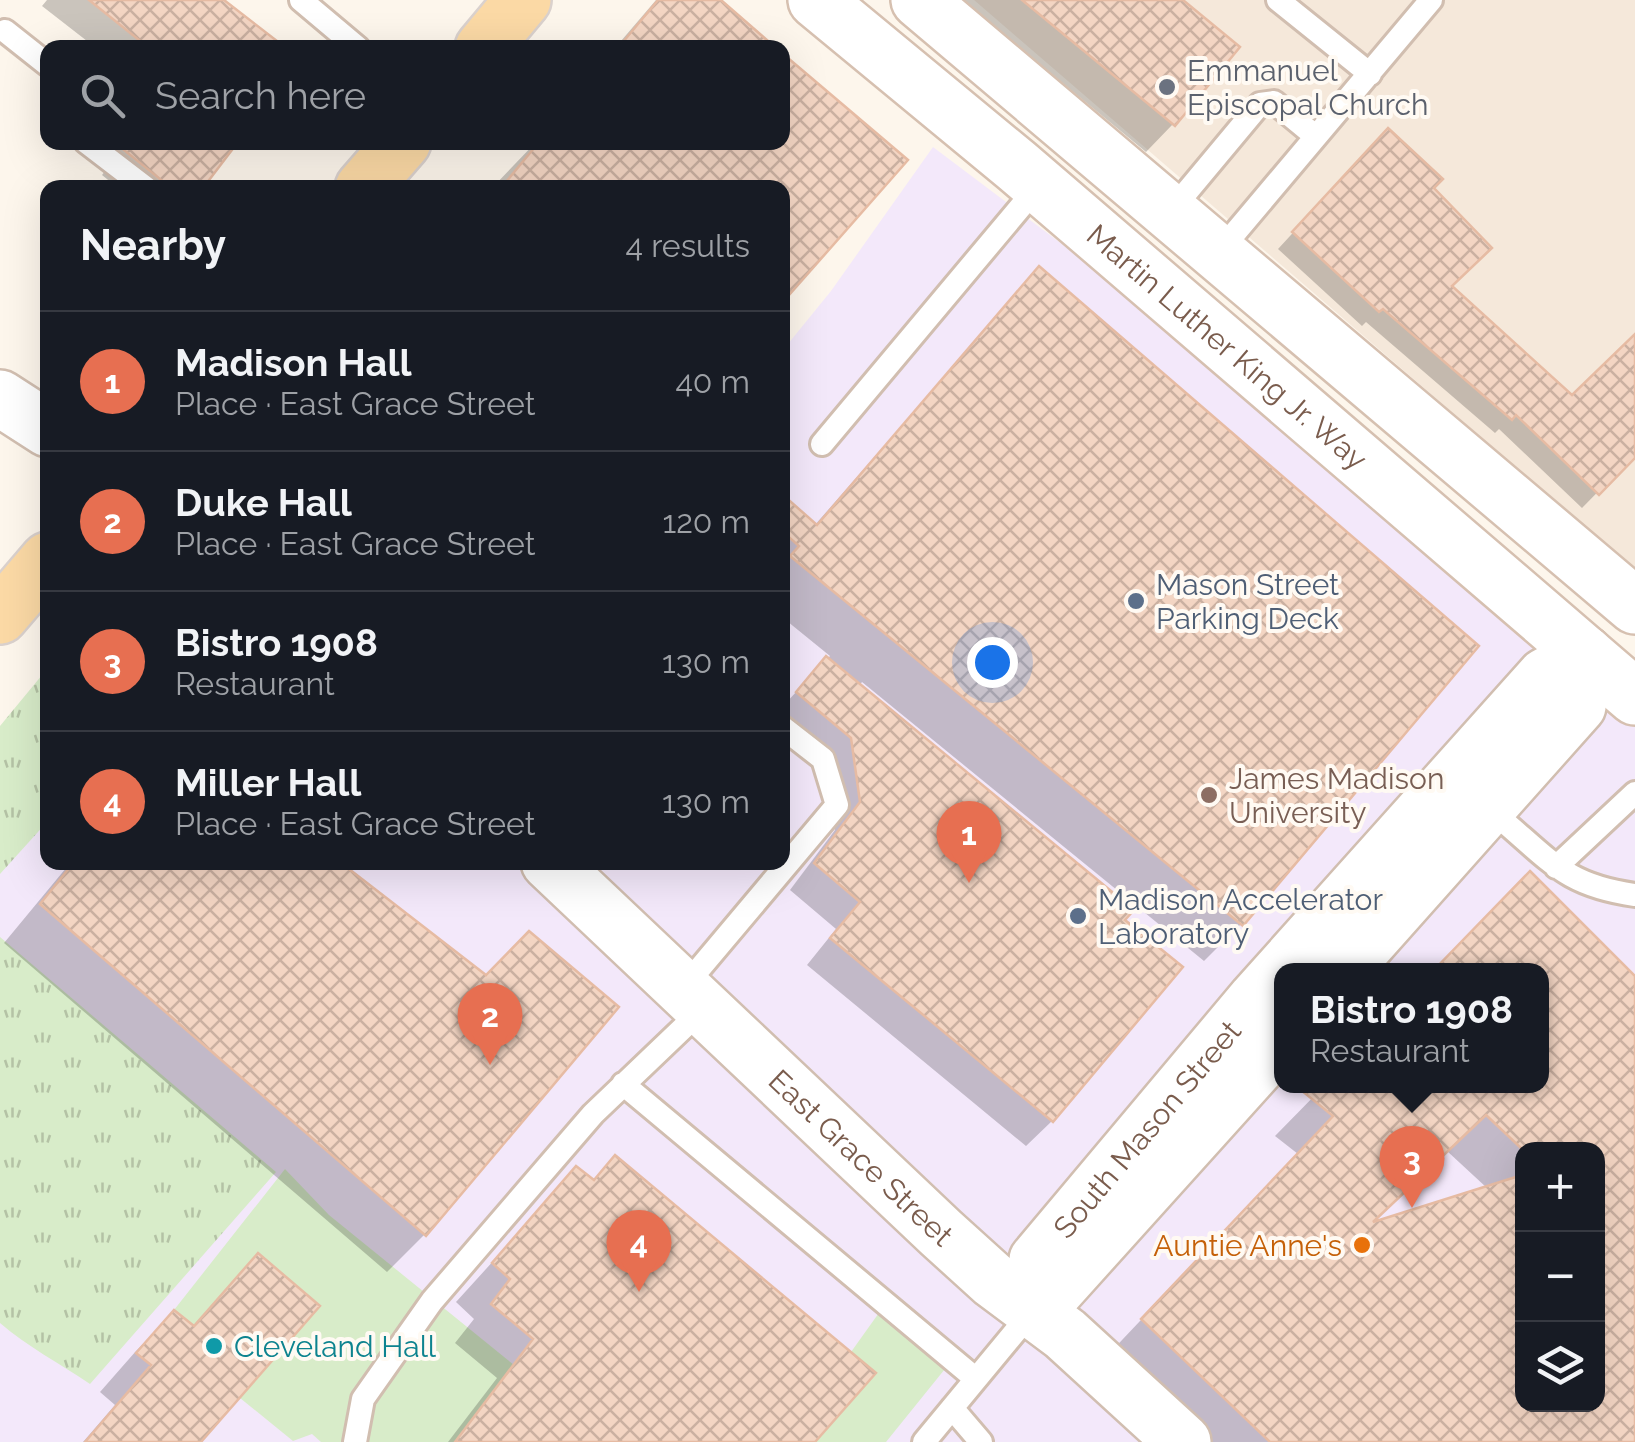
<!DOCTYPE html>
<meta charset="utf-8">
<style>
:root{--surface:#171b24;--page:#20242c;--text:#f1f3f6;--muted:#9ea1a6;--line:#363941;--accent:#e76f51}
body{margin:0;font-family:Raleway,sans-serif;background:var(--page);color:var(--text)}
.controls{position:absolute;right:30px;bottom:30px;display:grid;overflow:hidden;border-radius:20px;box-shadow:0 10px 40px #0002}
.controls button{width:90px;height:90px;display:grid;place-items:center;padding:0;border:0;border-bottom:2px solid var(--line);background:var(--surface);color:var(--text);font:50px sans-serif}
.you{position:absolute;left:992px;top:662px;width:35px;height:35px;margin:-25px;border:8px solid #fff;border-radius:50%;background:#1a73e8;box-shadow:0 0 0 15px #1a73e833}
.badge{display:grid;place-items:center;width:65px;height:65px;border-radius:50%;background:var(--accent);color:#fff;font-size:32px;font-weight:700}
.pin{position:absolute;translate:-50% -82px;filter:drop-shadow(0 2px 5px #0008)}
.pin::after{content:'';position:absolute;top:52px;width:35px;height:30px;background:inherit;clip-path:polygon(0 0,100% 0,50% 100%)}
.popup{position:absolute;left:1274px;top:963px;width:275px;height:130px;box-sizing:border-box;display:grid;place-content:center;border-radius:20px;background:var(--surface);filter:drop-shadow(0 2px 8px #0005);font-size:32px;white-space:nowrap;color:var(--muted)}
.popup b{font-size:38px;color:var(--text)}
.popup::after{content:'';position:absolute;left:50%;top:100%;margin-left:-20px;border:20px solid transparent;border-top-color:var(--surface)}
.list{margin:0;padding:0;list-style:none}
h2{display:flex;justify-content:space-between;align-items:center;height:130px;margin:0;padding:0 40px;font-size:42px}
h2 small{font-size:32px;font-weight:400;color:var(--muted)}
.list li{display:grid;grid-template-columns:65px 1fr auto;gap:30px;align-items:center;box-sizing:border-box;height:140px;padding:0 40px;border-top:2px solid var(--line)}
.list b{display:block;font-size:38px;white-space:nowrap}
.list p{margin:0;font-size:32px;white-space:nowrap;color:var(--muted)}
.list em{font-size:32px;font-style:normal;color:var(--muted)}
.icon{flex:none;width:55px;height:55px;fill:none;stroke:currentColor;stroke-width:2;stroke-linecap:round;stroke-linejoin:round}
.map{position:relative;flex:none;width:1635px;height:1442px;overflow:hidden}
.search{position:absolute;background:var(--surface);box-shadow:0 10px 40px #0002;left:40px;top:40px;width:750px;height:110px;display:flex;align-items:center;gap:25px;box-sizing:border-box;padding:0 35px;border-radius:20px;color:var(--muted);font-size:38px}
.panel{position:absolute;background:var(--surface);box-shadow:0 10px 40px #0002;left:40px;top:180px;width:750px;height:690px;border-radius:20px}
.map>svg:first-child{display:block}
.residential{fill:#f5e8da}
.education{fill:#f3e8fa;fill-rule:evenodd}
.grass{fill:#d8ecc9}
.park{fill:url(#park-tufts)}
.shadow{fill:#0003;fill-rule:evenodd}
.building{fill:url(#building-cross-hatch);stroke:#e6bba3;stroke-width:2.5;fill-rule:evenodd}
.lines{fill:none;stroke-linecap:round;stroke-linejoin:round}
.service-casing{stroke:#d1beb0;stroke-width:28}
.tertiary-casing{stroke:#d1beb0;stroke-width:60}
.secondary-casing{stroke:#d6c0b0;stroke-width:60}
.primary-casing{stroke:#dad1cd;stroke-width:60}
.service{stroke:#fff;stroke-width:22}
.tertiary{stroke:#fff;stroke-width:55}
.secondary{stroke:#fff;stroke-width:55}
.primary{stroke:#fbd9a5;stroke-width:55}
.worship-dot{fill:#6b7280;stroke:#fffaf3;stroke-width:4}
.service-dot{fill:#5c6f8a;stroke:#fffaf3;stroke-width:4}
.education-dot{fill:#8d6e63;stroke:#fffaf3;stroke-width:4}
.food-dot{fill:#e8710a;stroke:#fffaf3;stroke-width:4}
.culture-dot{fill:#0f9aa8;stroke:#fffaf3;stroke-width:4}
.labels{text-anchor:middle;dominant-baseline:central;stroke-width:8;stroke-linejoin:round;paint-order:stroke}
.worship-label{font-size:30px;fill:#5b616d;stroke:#fffaf3;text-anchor:start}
.street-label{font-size:30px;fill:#7a5c4d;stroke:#fffaf3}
.service-label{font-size:30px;fill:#4e5e75;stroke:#fffaf3;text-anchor:start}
.education-label{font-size:30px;fill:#785e54;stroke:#fffaf3;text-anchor:start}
.food-label{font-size:30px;fill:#c56008;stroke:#fffaf3;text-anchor:end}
.culture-label{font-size:30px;fill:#0d838f;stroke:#fffaf3;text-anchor:start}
</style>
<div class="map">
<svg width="1635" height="1442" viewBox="0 0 1635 1442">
<defs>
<pattern id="park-tufts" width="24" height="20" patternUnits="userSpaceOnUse" patternTransform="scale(2.5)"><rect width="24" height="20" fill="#d8ecc9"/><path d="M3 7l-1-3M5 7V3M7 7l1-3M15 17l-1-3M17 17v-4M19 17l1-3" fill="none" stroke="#b4c2a5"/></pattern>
<pattern id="building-cross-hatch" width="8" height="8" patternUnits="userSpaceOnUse" patternTransform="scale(2.5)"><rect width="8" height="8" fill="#f3d5c3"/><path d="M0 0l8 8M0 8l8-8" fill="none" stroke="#cab0a1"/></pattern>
</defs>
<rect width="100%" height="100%" fill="#fdf6ec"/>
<path class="residential" d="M974 0H1635V570Z"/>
<path class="education" d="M933 147 1341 454 1541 632 1530 655 1635 727V1442H0V727L47 670 48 862H782L783 350 831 291ZM1282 970H1542V1086H1282ZM1522 1150H1598V1404H1522Z"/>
<path class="grass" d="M285 1169 329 1215 514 1365 455 1442H321L312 1434 293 1441 240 1398 319 1307 258 1253 193 1326 174 1310Z
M886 1303 953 1359 886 1442H815L876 1374 851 1352Z"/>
<path class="park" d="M47 669V822L0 874V726Z
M0 937 276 1172 90 1384C59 1363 28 1347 0 1323Z"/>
<path class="shadow" d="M47 0H220L282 48H96L42 6Z
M656 0H717L772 48H615Z
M962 0H1179L1173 124 1146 152Z
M112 142H232L199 188H118L102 175 119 153 110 145Z
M536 142H782V188H492Z
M1373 146 1431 188 1449 286 1572 398 1635 338V454L1582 508 1499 429 1495 433 1366 322 1362 326 1278 249Z
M1039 269 1241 924 1204 961 862 682 859 686 1122 921 1052 1121 1026 1146 807 965 836 929 790 890 835 830 826 764 782 727V707L830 656 782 617V498L814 526Z
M71 862H336L425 1234 387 1272 4 943Z
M1530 875 1635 978V1442H1193L1105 1358 1298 1154 1275 1136 1324 1086H1542V970H1436ZM1522 1150H1598V1404H1522ZM1447 1151 1487 1188 1367 1226Z
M615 1158 812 1442H448L497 1378 455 1343 474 1319 456 1302 576 1170 592 1182Z
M258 1256 198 1442H83L115 1405 100 1392 136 1351 174 1313 191 1328Z"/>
<path class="building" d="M89 0H224L286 48H149Z
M658 0H721L776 48H618Z
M1022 0H1183L1240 47 1175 126Z
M782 53 908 160 782 303V188H501L539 142H782Z
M1388 128 1443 179 1434 188 1492 248 1452 286 1572 395 1635 334V458L1599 495 1516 415 1512 420 1383 309 1379 312 1292 232Z
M114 142H238L203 188H171Z
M1039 266 1479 646 1243 926 790 556 799 546 782 531V494L817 525Z
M826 656 1134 910 1125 920 1183 967 1053 1122 830 938 860 902 814 863 860 802 851 738 796 692Z
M74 862H340L486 975 529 931 619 1007 426 1236 40 904Z
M1530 871 1635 976V1442H1270L1141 1319 1333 1116 1296 1086H1542V970H1434ZM1486 1115 1523 1150H1598V1404H1522V1175L1373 1222Z
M615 1155 876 1373 815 1442H455L533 1339 491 1304 510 1279 492 1263 576 1166 594 1180Z
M258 1253 320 1306 201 1442H85L151 1365 136 1353 174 1310 194 1326Z"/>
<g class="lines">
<g class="service-casing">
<path id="service" d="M301 0 358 48
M1278 0 1370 74
M5 31 48 65
M86 142 146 188
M1170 212 1260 104 1274 102 1314 135
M1218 253 1431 0
M822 444 1039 185
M1508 825C1555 866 1571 886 1635 895
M1556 867 1635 793
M684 987 837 805 823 759 782 727
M623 1084 976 1379
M952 1408 981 1442
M355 1442 363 1399 432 1301 593 1114 705 1007
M924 1442 1034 1309"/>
</g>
<g class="tertiary-casing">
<g id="tertiary">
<path d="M0 398 48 429"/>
<path id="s1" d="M549 862 941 1233 994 1281 1065 1334 1183 1442"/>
<path d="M1343 970 1578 706 1585 654"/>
<path d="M1055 1291 1282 1039"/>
<path id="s2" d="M1034 1309 1037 1260 1256 999 1545 676 1585 654"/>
</g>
</g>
<g class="secondary-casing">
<g id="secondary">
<path id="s3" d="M816 0 1017 166 1635 697"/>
<path d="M919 0 1635 606"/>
</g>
</g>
<g class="primary-casing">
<path id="primary" d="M483 48 523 0
M363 188 403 142
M0 616 48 560"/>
</g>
<use href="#service" class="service"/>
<use href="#tertiary" class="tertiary"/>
<use href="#secondary" class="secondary"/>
<use href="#primary" class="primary"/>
</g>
<circle class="worship-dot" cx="1167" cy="87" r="10"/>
<g class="service-dot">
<circle cx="1136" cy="601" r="10"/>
<circle cx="1078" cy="916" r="10"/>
</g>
<circle class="education-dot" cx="1209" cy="795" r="10"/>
<circle class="food-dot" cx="1362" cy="1245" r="10"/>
<circle class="culture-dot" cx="214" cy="1346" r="10"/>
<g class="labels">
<g class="worship-label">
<text x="1187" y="70">Emmanuel<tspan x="1187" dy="34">Episcopal Church</tspan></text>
</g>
<g class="street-label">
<text stroke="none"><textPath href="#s3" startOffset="538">Martin Luther King Jr. Way</textPath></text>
<text stroke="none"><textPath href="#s2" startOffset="220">South Mason Street</textPath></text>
<text stroke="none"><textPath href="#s1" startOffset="430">East Grace Street</textPath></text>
</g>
<g class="service-label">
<text x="1156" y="584">Mason Street<tspan x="1156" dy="34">Parking Deck</tspan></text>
<text x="1098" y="899">Madison Accelerator<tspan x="1098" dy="34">Laboratory</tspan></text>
</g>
<g class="education-label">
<text x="1229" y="778">James Madison<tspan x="1229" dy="34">University</tspan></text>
</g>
<g class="food-label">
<text x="1342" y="1245">Auntie Anne's</text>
</g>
<g class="culture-label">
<text x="234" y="1346">Cleveland Hall</text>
</g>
</g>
</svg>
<div class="controls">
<button>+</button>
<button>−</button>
<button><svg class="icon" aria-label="layers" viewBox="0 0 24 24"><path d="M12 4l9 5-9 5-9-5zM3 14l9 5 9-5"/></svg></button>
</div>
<div class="you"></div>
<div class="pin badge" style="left:969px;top:883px">1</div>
<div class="pin badge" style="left:490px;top:1065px">2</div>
<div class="pin badge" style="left:1412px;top:1208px">3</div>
<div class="popup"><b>Bistro 1908</b>Restaurant</div>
<div class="pin badge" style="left:639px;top:1292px">4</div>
<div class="search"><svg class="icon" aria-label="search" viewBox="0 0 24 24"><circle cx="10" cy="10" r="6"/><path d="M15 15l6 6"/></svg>Search here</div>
<section class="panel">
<h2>Nearby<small>4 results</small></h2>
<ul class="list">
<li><span class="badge">1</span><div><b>Madison Hall</b><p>Place · East Grace Street</p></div><em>40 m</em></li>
<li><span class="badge">2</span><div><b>Duke Hall</b><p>Place · East Grace Street</p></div><em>120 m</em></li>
<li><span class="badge">3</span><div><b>Bistro 1908</b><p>Restaurant</p></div><em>130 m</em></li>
<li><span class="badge">4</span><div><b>Miller Hall</b><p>Place · East Grace Street</p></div><em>130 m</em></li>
</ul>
</section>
</div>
